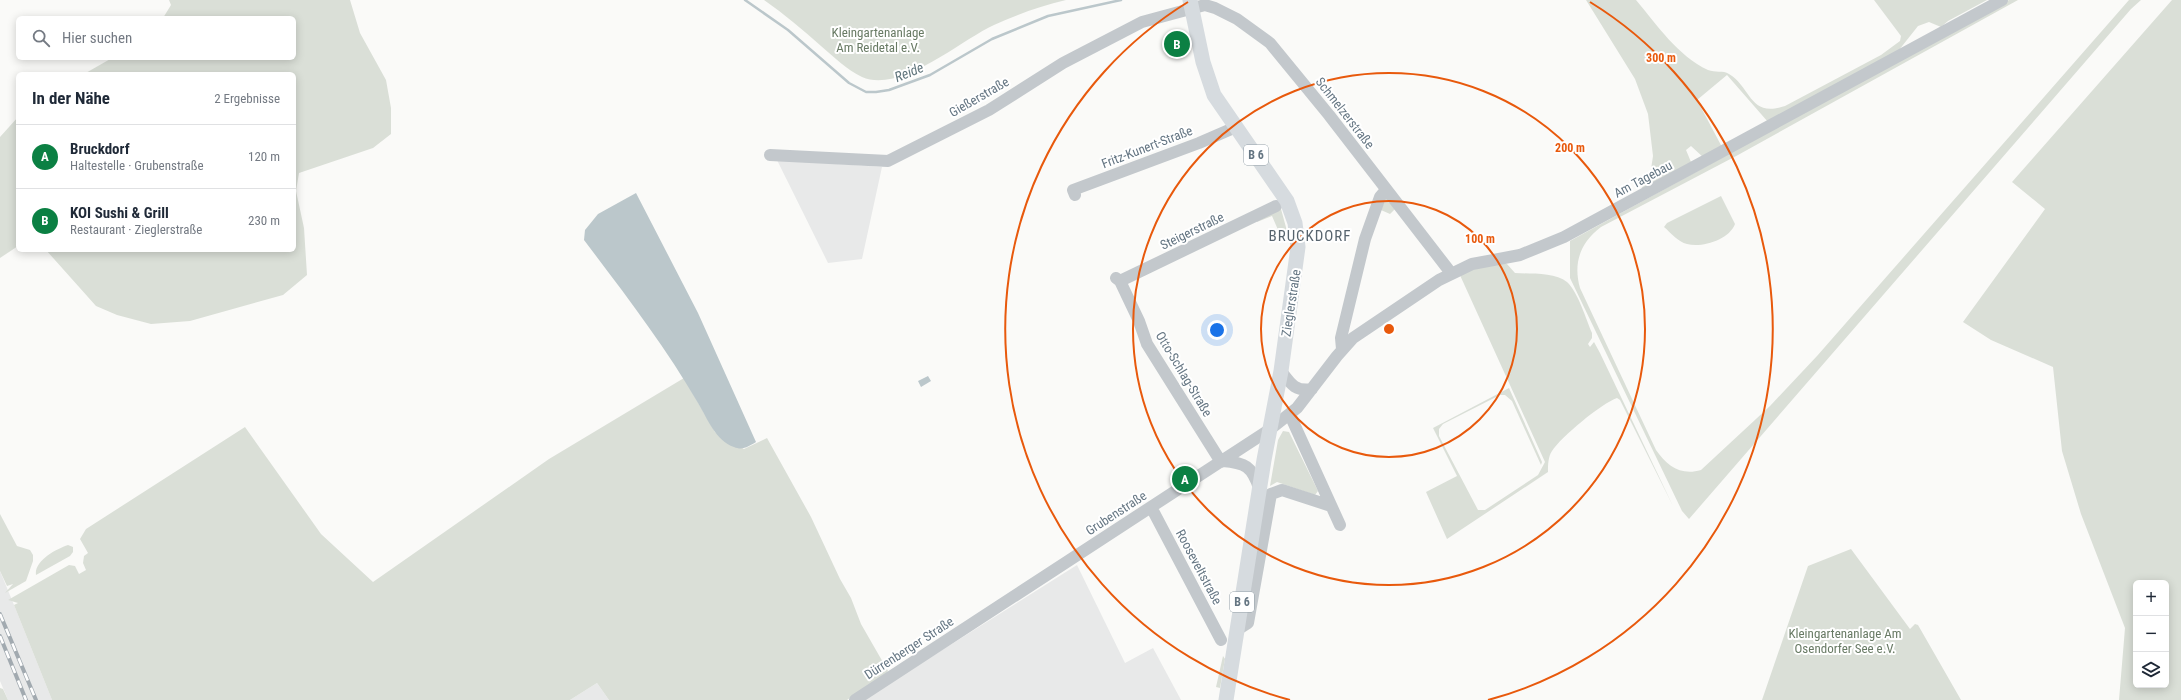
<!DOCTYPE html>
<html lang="de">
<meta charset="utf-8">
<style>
:root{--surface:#fff;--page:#f6f6f7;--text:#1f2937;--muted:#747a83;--line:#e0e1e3;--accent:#0b8043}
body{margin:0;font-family:"Roboto Condensed",sans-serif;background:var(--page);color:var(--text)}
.controls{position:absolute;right:12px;bottom:12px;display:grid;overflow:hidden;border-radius:6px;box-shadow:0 2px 10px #0003}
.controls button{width:36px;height:36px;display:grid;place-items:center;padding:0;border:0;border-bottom:1px solid var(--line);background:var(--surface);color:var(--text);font:20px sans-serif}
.you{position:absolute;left:1217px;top:330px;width:14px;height:14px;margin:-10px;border:3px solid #fff;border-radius:50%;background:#1a73e8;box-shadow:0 0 0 6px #1a73e833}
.badge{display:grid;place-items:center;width:26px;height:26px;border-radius:50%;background:var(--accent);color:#fff;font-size:13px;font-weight:700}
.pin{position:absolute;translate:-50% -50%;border:2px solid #fff;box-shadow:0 1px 4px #0006}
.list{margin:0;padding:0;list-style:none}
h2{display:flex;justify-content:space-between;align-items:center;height:52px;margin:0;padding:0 16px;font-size:17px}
h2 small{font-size:13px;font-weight:400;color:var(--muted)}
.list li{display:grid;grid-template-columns:26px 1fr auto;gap:12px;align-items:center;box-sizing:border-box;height:64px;padding:0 16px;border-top:1px solid var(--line)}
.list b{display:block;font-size:15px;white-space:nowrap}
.list p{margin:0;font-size:13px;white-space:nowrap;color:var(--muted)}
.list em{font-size:13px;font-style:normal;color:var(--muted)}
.icon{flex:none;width:22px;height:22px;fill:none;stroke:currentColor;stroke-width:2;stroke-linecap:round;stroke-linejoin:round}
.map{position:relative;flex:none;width:2181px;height:700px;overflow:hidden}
.search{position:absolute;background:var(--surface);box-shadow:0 2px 10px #0003;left:16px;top:16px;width:280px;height:44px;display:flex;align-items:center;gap:10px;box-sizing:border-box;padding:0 14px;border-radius:6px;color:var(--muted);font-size:15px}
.panel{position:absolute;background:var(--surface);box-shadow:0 2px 10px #0003;left:16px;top:72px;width:280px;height:180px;border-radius:6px}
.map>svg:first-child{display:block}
.built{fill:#e8e9e9}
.green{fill:#dadfd7;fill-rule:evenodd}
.water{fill:#bbc7cb}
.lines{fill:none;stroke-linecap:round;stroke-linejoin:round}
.stream{stroke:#bbc7cb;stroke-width:2.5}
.minor{stroke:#c3c8cc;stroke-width:12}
.major{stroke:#d6dbdf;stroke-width:15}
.rail-casing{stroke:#a2aab0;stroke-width:4}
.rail{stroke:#fff;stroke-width:2.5;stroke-dasharray:8;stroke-linecap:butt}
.ring{fill:none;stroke:#e8590c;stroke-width:2}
.labels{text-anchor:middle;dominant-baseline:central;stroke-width:4;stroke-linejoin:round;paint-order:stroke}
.shield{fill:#fff;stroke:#939fa8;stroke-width:1}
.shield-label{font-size:12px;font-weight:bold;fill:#657683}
.park-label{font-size:13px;fill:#687a64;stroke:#fff}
.street-label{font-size:13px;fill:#657683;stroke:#fff}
.water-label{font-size:14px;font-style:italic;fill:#60757c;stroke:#fff}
.quarter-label{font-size:15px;letter-spacing:1px;fill:#57646e;stroke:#fff}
.centre{fill:#e8590c;stroke:#fff;stroke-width:2}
.ring-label{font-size:12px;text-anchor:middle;font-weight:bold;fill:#e8590c;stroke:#fff;stroke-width:4;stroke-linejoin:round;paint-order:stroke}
</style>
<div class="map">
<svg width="2181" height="700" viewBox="0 0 2181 700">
<rect width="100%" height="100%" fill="#fafaf8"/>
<path class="built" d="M777 160 882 167 862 259 828 263Z
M1077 565 1125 663 1153 648 1181 700H863Z
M0 571 14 605 52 700H8L0 681Z
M597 683 609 700H570Z"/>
<path class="green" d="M169 0H350L360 33 386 80 391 108V134L373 148 299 173 296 191 304 228 307 275 283 295 190 321 151 324 117 315 96 306 46 250H294V74H84L112 58H294V18H163L171 5Z
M764 0H1066C1041 6 1018 14 994 25 961 40 900 94 862 77 847 70 834 57 821 46 803 30 784 14 764 0Z
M1586 0H1636C1657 25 1678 56 1708 70 1715 73 1723 70 1729 74 1752 88 1749 118 1785 106L1881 55 1900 41 1901 36 1874 0H1987L1948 21 1941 27 1929 22 1918 26 1899 50 1768 122 1727 75 1697 100 1722 147 1704 158 1691 146 1686 150 1691 162 1643 191 1641 185 1650 176 1653 156 1648 114 1635 79Z
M2009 0H2018L1738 155 1601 227C1580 243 1573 263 1580 288L1656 450C1667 466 1681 476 1701 470L1770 406 1817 356 2129 0H2141L2131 9 1689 519 1682 511 1570 278V241Z
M2172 0H2181V700H2119L2125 628 2081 514 2062 451 2053 367 1991 340 1963 322 2045 209 2012 182ZM2136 583H2166V685H2136Z
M18 117V246L0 258V137Z
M1721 196 1735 224C1729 240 1702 248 1687 244 1678 242 1671 233 1664 227L1667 223Z
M1386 198 1396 208 1390 214 1381 210Z
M1281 209 1287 231 1286 238 1282 239 1272 216 1257 222 1256 219Z
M1500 262 1507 264 1515 273C1530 274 1555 272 1567 282 1578 292 1586 319 1592 333V338L1588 344 1590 347 1594 342 1600 353 1673 506 1620 400 1617 398C1602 403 1561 437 1552 451 1548 457 1548 465 1548 472L1447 539 1426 492 1457 476 1433 428 1509 388 1542 462 1541 465 1512 401 1505 395H1500L1443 424 1439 429V436L1478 510H1485L1538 475 1545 462 1459 273Z
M684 378 715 432 744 449 767 438 811 517 840 579 851 598 861 624 888 671 885 675 847 700H609L597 683 570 700H52L14 605 18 603 8 600 69 565 75 566 79 574 86 570 83 563 84 556 88 553 80 539 86 529 245 427 321 534 373 582 549 459Z
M1283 431 1289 432 1318 491 1315 495 1277 482 1270 486 1278 440Z
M0 514 17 546 30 550 33 555V561L26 581 5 593 13 584 7 586 0 571Z
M68 545 73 547V552L70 556 36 575C34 561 56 549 68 545Z
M1851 549 1910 629 1915 624 1918 625 1961 700H1762L1808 566Z
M1223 656 1225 659 1220 688 1216 687Z
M0 688 3 689 8 700H0Z"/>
<path class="water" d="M636 193 698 313 756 442C749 446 743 451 734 447 716 441 707 418 698 403 665 346 624 293 584 240L585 230 598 214Z
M928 376 931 381 921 387 918 381Z"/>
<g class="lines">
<path class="stream" d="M745 0 788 30 849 83 866 92H876L889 90 930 75 992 39 1048 16 1121 0"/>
<path class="minor" d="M770 155 888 161 989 110 1063 63 1142 22 1205 5 1215 8 1237 19 1270 43 1329 115 1451 273
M1075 195 1073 190 1199 143 1236 127
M1116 278 1120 281 1139 321 1147 344 1221 462
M1120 281 1276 206
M1342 349 1341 338 1365 239 1380 197 1386 190
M1281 371C1290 383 1295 392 1312 389
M1290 415 1340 525
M1223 461C1245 463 1252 466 1259 488
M1151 507 1221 640
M1237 630 1248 623 1271 494 1282 490 1331 506
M855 700 1269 430 1297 408 1337 356 1353 338 1439 280 1472 264 1520 255 1564 237 2002 0"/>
<path class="major" d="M1190 0 1203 62 1214 95 1287 201 1295 223 1298 247 1281 371 1264 460 1226 700"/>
<g class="rail-casing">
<path id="rail" d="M0 614 36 700
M0 636 26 700"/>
</g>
<use href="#rail" class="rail"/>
</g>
<g class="ring">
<circle cx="1389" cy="329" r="128"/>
<circle cx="1389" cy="329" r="256"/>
<path d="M1290 700A384 384 0 0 1 1188 2M1590 2A384 384 0 0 1 1488 700"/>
</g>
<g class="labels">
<g class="shield">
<rect x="1244" y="145" width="24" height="20" rx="3"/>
<rect x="1230" y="592" width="24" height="20" rx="3"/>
</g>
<g class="shield-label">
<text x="1256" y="155">B 6</text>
<text x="1242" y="602">B 6</text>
</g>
<g class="park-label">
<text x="878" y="32">Kleingartenanlage<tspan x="878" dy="15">Am Reidetal e.V.</tspan></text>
<text x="1845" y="633">Kleingartenanlage Am<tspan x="1845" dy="15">Osendorfer See e.V.</tspan></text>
</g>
<g class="street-label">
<text transform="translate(979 97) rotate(-30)">Gießerstraße</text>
<text transform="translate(1345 113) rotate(52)">Schmelzerstraße</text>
<text transform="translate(1147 147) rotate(-21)">Fritz-Kunert-Straße</text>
<text transform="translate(1643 179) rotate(-28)">Am Tagebau</text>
<text transform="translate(1192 231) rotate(-26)">Steigerstraße</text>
<text transform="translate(1291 303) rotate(-81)">Zieglerstraße</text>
<text transform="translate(1184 374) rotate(59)">Otto-Schlag-Straße</text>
<text transform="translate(1116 513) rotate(-33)">Grubenstraße</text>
<text transform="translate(1199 567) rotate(62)">Rooseveltstraße</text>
<text transform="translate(909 648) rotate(-33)">Dürrenberger Straße</text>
</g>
<g class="water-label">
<text transform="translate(909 72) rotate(-22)">Reide</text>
</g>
<g class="quarter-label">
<text x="1310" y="236">BRUCKDORF</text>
</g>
</g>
<circle cx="1389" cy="329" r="6" class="centre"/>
<g class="ring-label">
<text x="1661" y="62">300 m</text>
<text x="1570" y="152">200 m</text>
<text x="1480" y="243">100 m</text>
</g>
</svg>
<div class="controls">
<button>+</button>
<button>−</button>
<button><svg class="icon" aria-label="layers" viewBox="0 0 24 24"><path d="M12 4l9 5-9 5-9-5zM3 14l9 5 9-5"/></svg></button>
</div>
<div class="you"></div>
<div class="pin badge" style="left:1185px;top:479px">A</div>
<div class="pin badge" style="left:1177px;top:44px">B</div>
<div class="search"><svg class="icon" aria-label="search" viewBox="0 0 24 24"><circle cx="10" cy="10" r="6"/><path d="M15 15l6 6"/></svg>Hier suchen</div>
<section class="panel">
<h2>In der Nähe<small>2 Ergebnisse</small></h2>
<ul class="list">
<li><span class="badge">A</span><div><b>Bruckdorf</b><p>Haltestelle · Grubenstraße</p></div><em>120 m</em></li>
<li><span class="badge">B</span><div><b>KOI Sushi &amp; Grill</b><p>Restaurant · Zieglerstraße</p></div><em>230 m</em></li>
</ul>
</section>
</div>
